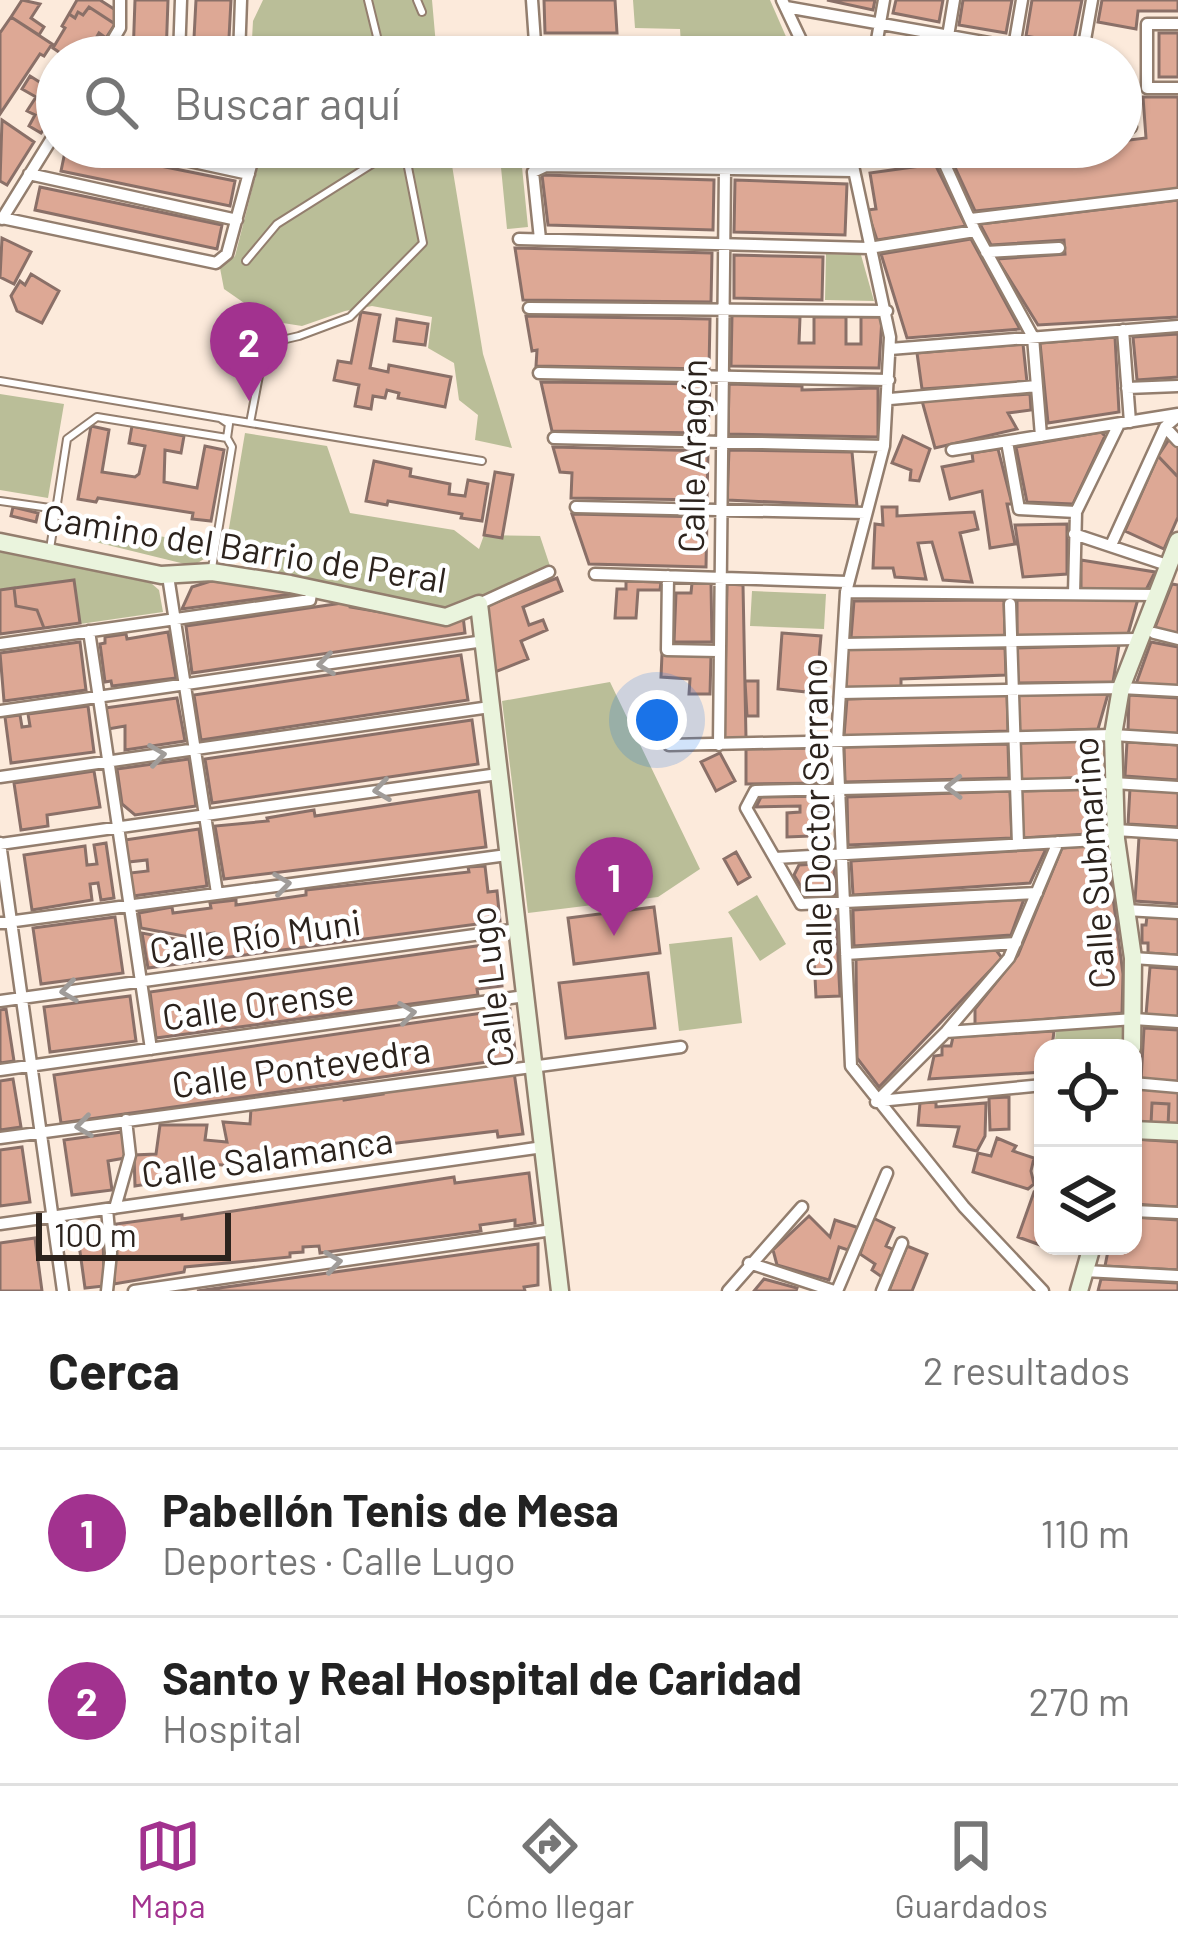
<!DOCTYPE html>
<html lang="es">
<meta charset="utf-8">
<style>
:root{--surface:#fff;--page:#f2f2f2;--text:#222;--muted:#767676;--line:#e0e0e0;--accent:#a2328f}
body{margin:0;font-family:Barlow,sans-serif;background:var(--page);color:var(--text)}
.controls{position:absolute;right:36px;bottom:36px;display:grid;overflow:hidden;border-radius:24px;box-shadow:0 3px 9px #0004}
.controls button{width:108px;height:108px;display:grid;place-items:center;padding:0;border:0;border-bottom:3px solid var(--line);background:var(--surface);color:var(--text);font:60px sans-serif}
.scale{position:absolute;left:36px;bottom:30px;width:195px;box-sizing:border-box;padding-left:12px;border:6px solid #2c231d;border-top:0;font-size:33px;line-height:42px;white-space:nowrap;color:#2c231d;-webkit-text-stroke:9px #fff;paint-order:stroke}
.you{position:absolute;left:657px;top:720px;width:42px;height:42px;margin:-30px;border:9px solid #fff;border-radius:50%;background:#1a73e8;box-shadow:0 0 0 18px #1a73e833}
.badge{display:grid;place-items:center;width:78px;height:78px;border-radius:50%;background:var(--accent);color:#fff;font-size:39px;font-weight:700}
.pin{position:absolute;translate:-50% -99px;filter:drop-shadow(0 3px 6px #0008)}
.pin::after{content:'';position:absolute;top:63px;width:42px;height:36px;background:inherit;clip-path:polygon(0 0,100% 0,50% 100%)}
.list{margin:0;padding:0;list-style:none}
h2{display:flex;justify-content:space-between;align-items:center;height:156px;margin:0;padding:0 48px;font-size:51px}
h2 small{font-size:39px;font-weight:400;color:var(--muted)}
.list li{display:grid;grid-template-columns:78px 1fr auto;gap:36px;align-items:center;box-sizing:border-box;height:168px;padding:0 48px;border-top:3px solid var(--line)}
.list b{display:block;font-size:45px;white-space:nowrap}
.list p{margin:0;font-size:39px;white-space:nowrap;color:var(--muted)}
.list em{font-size:39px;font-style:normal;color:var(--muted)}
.icon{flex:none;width:66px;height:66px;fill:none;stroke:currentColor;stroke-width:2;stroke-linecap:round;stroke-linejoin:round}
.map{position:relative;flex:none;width:1178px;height:1291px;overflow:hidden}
.search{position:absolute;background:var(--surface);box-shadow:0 3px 9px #0004;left:36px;right:36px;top:36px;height:132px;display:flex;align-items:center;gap:30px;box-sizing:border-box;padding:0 42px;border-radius:66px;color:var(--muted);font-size:45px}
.sheet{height:492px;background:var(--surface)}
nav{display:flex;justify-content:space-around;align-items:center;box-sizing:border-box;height:168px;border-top:3px solid var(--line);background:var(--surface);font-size:33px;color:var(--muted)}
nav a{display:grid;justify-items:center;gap:6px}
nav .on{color:var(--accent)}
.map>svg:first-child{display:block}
.green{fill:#babe98}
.building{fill:#dda895;stroke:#8a7068;stroke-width:3}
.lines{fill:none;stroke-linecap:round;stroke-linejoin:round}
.lane-casing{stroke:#937e6e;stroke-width:10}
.street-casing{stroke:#937e6e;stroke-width:15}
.secondary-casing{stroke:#937e6e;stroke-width:21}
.lane{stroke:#fff;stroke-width:6}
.street{stroke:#fff;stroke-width:10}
.secondary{stroke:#eaf4dd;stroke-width:16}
.oneway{stroke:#a09c99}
.labels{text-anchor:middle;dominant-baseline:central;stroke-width:9;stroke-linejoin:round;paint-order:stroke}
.street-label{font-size:36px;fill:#2c231d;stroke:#fff}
</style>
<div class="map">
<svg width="1178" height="1291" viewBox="0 0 1178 1291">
<rect width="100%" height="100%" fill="#fceadb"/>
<path class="green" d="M263 0H432L437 57H251L253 21Z
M633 0H770L791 48 681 44 680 29 635 28Z
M263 147H449L483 354 512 448 475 440 478 415 459 400 454 363 428 348 432 317 372 306 345 311 302 326 270 321 224 289 220 268 235 256Z
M499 147H520L528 227 507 229Z
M826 254 861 255 874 301 825 300Z
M0 394 64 404 48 498 0 490Z
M245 433 327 446 350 513 454 530 479 549 484 535 540 536 551 569 448 611 278 577 280 555 226 546Z
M70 520 209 545 207 557 193 566 67 535Z
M0 552 151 583 159 590 163 612 80 624 74 580 0 590Z
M752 591 826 594 824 629 750 626Z
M610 682 700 869 658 897 528 913 502 701Z
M757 895 786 944 760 961 728 912Z
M732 937 742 1023 679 1031 669 944Z
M1124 1027 1123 1048H1054L1056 1031Z"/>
<path class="building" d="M22 0 40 4 31 18 44 27 39 35 11 17Z
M77 0H100L117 11 115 24 89 7 83 15 78 12 75 18 69 14Z
M135 0H168L166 57H133Z
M196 0H231L228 57H193Z
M544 0H615L617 33H545Z
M827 0H875L873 10Z
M896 0H943L939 22 893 13Z
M963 0H1012L1006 33 959 25Z
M1032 0H1082L1073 45 1026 36Z
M1102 0H1178V11H1138L1136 29 1098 22Z
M89 7 115 24 106 38 99 33 85 57H66L53 48 65 28 62 26 69 14 75 18 78 12 83 15Z
M11 17 52 44 44 56 40 54 0 114V33Z
M1159 33H1178V77H1159Z
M890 40 977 57H887Z
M30 76 57 93V113L41 133 29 126 35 115 27 111 36 97 22 89Z
M1143 97H1178V190L975 211 952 161 1071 147H1121V141L1146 138Z
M2 120 34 142 7 185 0 181Z
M66 147 235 181 230 206 61 171Z
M555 147H690V153Z
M692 147H830L833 153 830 158 692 153Z
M935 164 966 226 877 240 867 210 876 209 870 173Z
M542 175 714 180 713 230 548 225Z
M735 180 847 184 845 235 734 232Z
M40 187 222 225 217 249 35 210Z
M1178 200V317L1038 325 997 259 1065 254 1064 240 991 245 980 224Z
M2 238 31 252 14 284 0 277Z
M971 239 1020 329 907 338 881 254Z
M515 248 712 253 711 302 523 300Z
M734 255 823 257 822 300 734 298Z
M31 274 59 291 42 323 17 311 11 296 20 281 25 285Z
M361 312 380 315 370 368 388 372 389 365 451 377 445 407 398 398 399 393 387 390 385 398 373 396 371 409 355 406 359 385 334 380 338 361 351 363Z
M732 315 800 317 799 343H814V317H846V344H861V317H882L879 368 731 366Z
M526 316 710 319 709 369 536 366 537 350 532 351Z
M397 319 428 324 425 345 394 341Z
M1178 334V377L1137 380 1133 337Z
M1115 337 1119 412 1048 423 1040 343Z
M1023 344 1027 382 922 389 917 353Z
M541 382 710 384 708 433 552 431Z
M729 384 802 386V390L878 388V437L728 434Z
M1030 394 1031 410 1008 413 1017 429 935 448 922 401Z
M91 426 109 430 102 472 135 477 139 474 145 446 129 443 132 426 184 436 181 453 165 450 164 482 197 488 205 446 224 450 211 521 192 519 193 513 98 498 96 502 78 499Z
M1101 432 1105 436 1073 504 1027 502 1016 447Z
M903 436 930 449 919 481 910 480 911 470 892 463Z
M1170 438 1178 447V477L1158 456Z
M553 447 708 451 707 500 571 498 572 473 560 472Z
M998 449 1012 504H1007L1015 544 990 548 982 491 950 499 942 467 973 461 972 453Z
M729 450 852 452 857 506 727 500Z
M1158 456 1178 477V517L1164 549 1125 531Z
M374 461 411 469 410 476 450 484 449 494 465 496 468 480 488 484 482 521 461 518 462 514 388 501 387 505 366 501Z
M495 472 513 475 502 538 484 535Z
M13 507 38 513 36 522 11 516Z
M882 507H897V516L974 512 978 529 960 533 972 582 943 580 932 542 918 543 926 579 895 577 893 568H873L875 524 883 525Z
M572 514 707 517 706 567 589 564Z
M1067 524V574L1023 577 1015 525Z
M1081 560 1155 572 1146 590 1081 589Z
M557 578 562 591 523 607 529 625 543 620 547 630 521 641 528 659 495 672 486 606Z
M74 580 80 623 44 628 37 610 16 606 14 588Z
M211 581 291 589 292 594 182 609 192 587Z
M626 581 661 582 660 590H638L636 618H615L617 589H626Z
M692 583H711L712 642H674L676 593H691Z
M727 584 743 585 746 738 724 739Z
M1172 584 1178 585V634L1154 630Z
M14 588 16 606 37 610 44 628 0 634V590Z
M1138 599 1128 634 1017 636V600Z
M1004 600 1005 636 851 638 854 601Z
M349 602 350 607 446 623 463 616 465 633 192 673 186 626Z
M168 632 176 678 112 686 111 681 105 682 100 644 105 643V637L126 634 127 639Z
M782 633 821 636 816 693 778 689Z
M80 642 86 690 4 701 0 653Z
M1151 642 1178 647V686L1136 684Z
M1119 645 1113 682 1018 683 1016 648Z
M1005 648 1006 675 901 679V687L844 688 847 649Z
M662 654 711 656 710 694H689L690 679 661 677Z
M461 655 468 700 201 740 194 695Z
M745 681H758V716H747Z
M1007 694 1008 731 844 736 847 699Z
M1108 694 1098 729 1019 732 1018 695Z
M1129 695 1178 698V734L1128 731Z
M177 698 185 741 125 750V726L108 729 105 708Z
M88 706 94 752 11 763 5 717 20 715 22 727 30 726 28 714Z
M472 720 478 764 212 803 205 759Z
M1098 741 1099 777 1021 780 1020 743Z
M1127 742 1178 745V780L1125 776Z
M1008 744 1009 778 845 782 844 747Z
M825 748V783L746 784V749Z
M720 753 735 781 716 791 701 762Z
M189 759 196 806 135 815 122 804 117 769Z
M94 771 100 807 47 815 48 826 21 830 14 783Z
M1130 788 1178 791V827L1128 824Z
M1100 789 1104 833 1022 838 1021 791Z
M479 791 486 847 224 879 215 826 268 821 267 818 314 810 315 816Z
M1010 791 1012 838 848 845 847 797Z
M831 796 832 812H816V830H810V836L787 837V813L800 812V806L756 807 761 797Z
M199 829 207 886 133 896 130 873 148 871 147 860 128 862 125 840Z
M1139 837 1178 840V904L1135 901Z
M106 843 114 898 101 900 98 883 90 884 92 900 32 910 24 855 85 846 87 865 97 864 94 845Z
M1106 844 1123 974 1122 1013 975 1025V1009L1018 955 1062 848Z
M1046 849 1030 883 853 895 851 861Z
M736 852 750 877 738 884 724 859Z
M834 863 835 897 808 898 794 875 799 865Z
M485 866 488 892 497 891 500 921 148 968 142 933 186 941 187 947 199 946 197 940 215 943 214 933 189 937 141 928 139 913 172 907 173 913 211 908 210 903 236 900V905L306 895V890L469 872 468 867Z
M1024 899 1011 935 854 946 853 910Z
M654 907 660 953 574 964 568 918Z
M836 916 840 996 816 997 812 917Z
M1147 916 1178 918V955L1148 953V943H1142V925H1146Z
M115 917 123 973 41 984 33 928Z
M498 943 502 986 477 989 478 995 156 1038 150 992Z
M996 950 1002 958 879 1087 857 1058 856 959Z
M1150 967 1178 969V1017L1146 1015Z
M648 973 655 1028 566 1038 559 983Z
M130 996 136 1041 50 1052 44 1007Z
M6 1009 14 1061 0 1063V1010Z
M510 1009 516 1058 61 1123 54 1075Z
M1144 1028 1178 1030V1082L1141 1080Z
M1054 1031 1052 1048H1043V1072L929 1079 934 1056 942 1055V1046H951L953 1037Z
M514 1072 523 1134 498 1137 497 1131 389 1144 349 1151 350 1155 268 1167 267 1157 232 1159 231 1166 205 1163 201 1170 174 1172 173 1180 135 1186 134 1155 156 1154 160 1125H207L205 1140 227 1142 223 1122 250 1124 251 1108 343 1096 344 1100 383 1094 382 1090Z
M13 1079 21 1127 0 1130V1081Z
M1140 1089 1178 1092V1126L1139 1124Z
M1009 1097V1129L990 1130 989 1098Z
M936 1102V1107L986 1103 985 1136 977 1151 954 1146 959 1127 918 1125 920 1103Z
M1152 1103 1169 1104 1168 1126 1151 1124Z
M122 1132 125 1158 108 1161 112 1190 72 1195 64 1140Z
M997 1138 1016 1146 1013 1151 1034 1158 1031 1171 1034 1184 1028 1189 973 1172 978 1153 991 1156Z
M1134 1139 1178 1142V1207L1133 1204Z
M22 1147 30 1202 0 1206V1150Z
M529 1173 535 1223 515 1226V1220L480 1225 481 1231 320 1253 319 1246 303 1247V1252L290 1253V1257L185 1267 184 1272 114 1284 116 1224 182 1215V1219L454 1177 455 1183Z
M1034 1192 1043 1194V1246L1018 1237Z
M809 1216 830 1237 835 1220 859 1228 848 1250 839 1247 829 1280 777 1265 773 1250Z
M1133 1217 1178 1220V1270L1105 1266 1109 1246H1133Z
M873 1218 894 1228 886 1246 894 1250 882 1277 872 1270 875 1264 860 1254Z
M103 1228 104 1286 85 1288 77 1230Z
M35 1238 42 1291H0V1243Z
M538 1244V1285L524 1287 525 1291H197Z
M907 1246 927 1254 912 1291H889Z
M764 1279 797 1288 796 1291H754Z
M1101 1279 1178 1283V1291H1098Z"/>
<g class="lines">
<g class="lane-casing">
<path id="lane" d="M368 0 382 57
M417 0 422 12
M246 261 277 224 399 147
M0 381 220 418 229 424 227 438
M220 418 482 461
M250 423 265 344 299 336 350 317 423 243 404 147
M0 501 57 509
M50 549 67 439 97 417 227 438 232 447 212 568"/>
</g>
<g class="street-casing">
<path id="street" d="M532 0 536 57
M782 0 809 57
M786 7 1068 57
M1178 24H1147V88H1178
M948 36 954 0
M535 46 676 48
M1014 47 1022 0
M103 57 120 28V0
M179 57 181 0
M239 57 241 0
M874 57 884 0
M1082 57 1092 0
M1121 128 1131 127
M125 147 249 174
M544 147 546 166 852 171
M849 147 890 337 884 446 846 592 837 741 851 1066 964 1207 1043 1291
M937 147 975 231 1033 337 1041 436
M850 157 935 147
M29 174 237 220
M2 218 216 263 227 254 256 147
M2 219 57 130
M971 219 1178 194
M519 239 869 248 975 231
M540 239 533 172 546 166
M986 252 1059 248
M529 308 887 311
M1123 330 1130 422
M890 349 1178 326
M539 373 889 380
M1127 388 1178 386
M890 399 1037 386
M1165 427 1178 441
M554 438 884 446
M1007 442 1019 509 1076 512
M952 450 1178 414
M576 507 866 513
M1074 534 1167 565
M1112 543 1165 427 1178 416
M595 574 847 582
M168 576 217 893
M668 576 667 650 718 651
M846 592 1155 595
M1074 594 1076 512 1119 424
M479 604 549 572
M1010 604 1018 844
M89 631 151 1049
M1154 633 1178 639
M0 644 310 600 312 587
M843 644 1137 639
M840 693 1121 688 1178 691
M0 711 484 641
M669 745 1113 735 1178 739
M719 745 725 169
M0 777 490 707
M1116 830 1178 834
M0 843 63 1291
M0 844 498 774
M775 858 1116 839
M1037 893 801 904 746 808 755 791 1113 783 1178 787
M1126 910 1178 913
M0 923 507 855
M846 954 1016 943
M1133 958 1178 961
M0 1001 517 929
M946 1032 1134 1019 1178 1022
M0 1070 525 996
M1133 1083 1178 1087
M879 1101 1043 1085
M876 1102 946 1032 1009 958 1058 842
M0 1138 681 1047
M115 1208 130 1155 126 1120
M107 1209 111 1253 107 1291
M1133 1211 1178 1213
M0 1224 543 1147
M749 1263 834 1291
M1085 1271 1178 1276
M134 1291 552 1230
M728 1291 802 1207
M837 1291 887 1173
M882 1291 902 1243"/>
</g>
<g class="secondary-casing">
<path id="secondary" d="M0 542 161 575 212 572 290 584 446 617 479 604 560 1291
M1132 1048 1133 958 1116 839 1113 735 1121 688 1178 541
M1133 1130 1178 1132
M1079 1291 1092 1246"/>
</g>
<use href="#lane" class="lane"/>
<use href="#street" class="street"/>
<use href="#secondary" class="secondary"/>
</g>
<defs><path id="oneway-chevron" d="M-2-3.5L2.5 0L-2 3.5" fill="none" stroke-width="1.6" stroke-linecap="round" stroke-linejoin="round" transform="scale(3)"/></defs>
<g class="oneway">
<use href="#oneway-chevron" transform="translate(326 664) rotate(172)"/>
<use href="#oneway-chevron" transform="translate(157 755) rotate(-8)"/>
<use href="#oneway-chevron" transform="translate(954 787) rotate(179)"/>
<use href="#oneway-chevron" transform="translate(382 790) rotate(172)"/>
<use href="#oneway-chevron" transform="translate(282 884) rotate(-8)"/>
<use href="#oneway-chevron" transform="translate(69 991) rotate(172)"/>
<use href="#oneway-chevron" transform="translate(407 1013) rotate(-8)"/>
<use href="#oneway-chevron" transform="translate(84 1126) rotate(172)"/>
<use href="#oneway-chevron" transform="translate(333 1262) rotate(-8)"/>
</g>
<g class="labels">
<g class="street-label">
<text transform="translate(691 456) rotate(-89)">Calle Aragón</text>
<text transform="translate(245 547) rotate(9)">Camino del Barrio de Peral</text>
<text transform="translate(815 818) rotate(-91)">Calle Doctor Serrano</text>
<text transform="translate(1092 863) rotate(-94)">Calle Submarino</text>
<text transform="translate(255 935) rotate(-8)">Calle Río Muni</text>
<text transform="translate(490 987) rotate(-97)">Calle Lugo</text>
<text transform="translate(258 1003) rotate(-8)">Calle Orense</text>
<text transform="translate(301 1066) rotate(-8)">Calle Pontevedra</text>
<text transform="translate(267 1156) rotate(-8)">Calle Salamanca</text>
</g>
</g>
</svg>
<div class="controls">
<button><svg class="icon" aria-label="locate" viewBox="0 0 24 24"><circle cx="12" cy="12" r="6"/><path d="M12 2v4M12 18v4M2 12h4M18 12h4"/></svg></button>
<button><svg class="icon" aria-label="layers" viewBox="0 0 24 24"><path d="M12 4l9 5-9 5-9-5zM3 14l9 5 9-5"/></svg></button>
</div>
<div class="scale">100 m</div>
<div class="you"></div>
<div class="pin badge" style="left:614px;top:936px">1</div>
<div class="pin badge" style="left:249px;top:401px">2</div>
<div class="search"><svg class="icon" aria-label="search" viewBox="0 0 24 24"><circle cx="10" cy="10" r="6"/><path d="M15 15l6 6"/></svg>Buscar aquí</div>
</div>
<section class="sheet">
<h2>Cerca<small>2 resultados</small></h2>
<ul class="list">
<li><span class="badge">1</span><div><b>Pabellón Tenis de Mesa</b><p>Deportes · Calle Lugo</p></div><em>110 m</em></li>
<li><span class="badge">2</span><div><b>Santo y Real Hospital de Caridad</b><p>Hospital</p></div><em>270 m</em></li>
</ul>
</section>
<nav>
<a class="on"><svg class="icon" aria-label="map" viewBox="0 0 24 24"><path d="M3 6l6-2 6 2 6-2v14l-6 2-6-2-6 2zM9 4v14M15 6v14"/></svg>Mapa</a>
<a><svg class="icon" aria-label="directions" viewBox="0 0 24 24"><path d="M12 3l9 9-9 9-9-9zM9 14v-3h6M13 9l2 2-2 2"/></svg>Cómo llegar</a>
<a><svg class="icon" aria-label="saved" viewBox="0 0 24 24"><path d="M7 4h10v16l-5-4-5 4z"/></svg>Guardados</a>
</nav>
